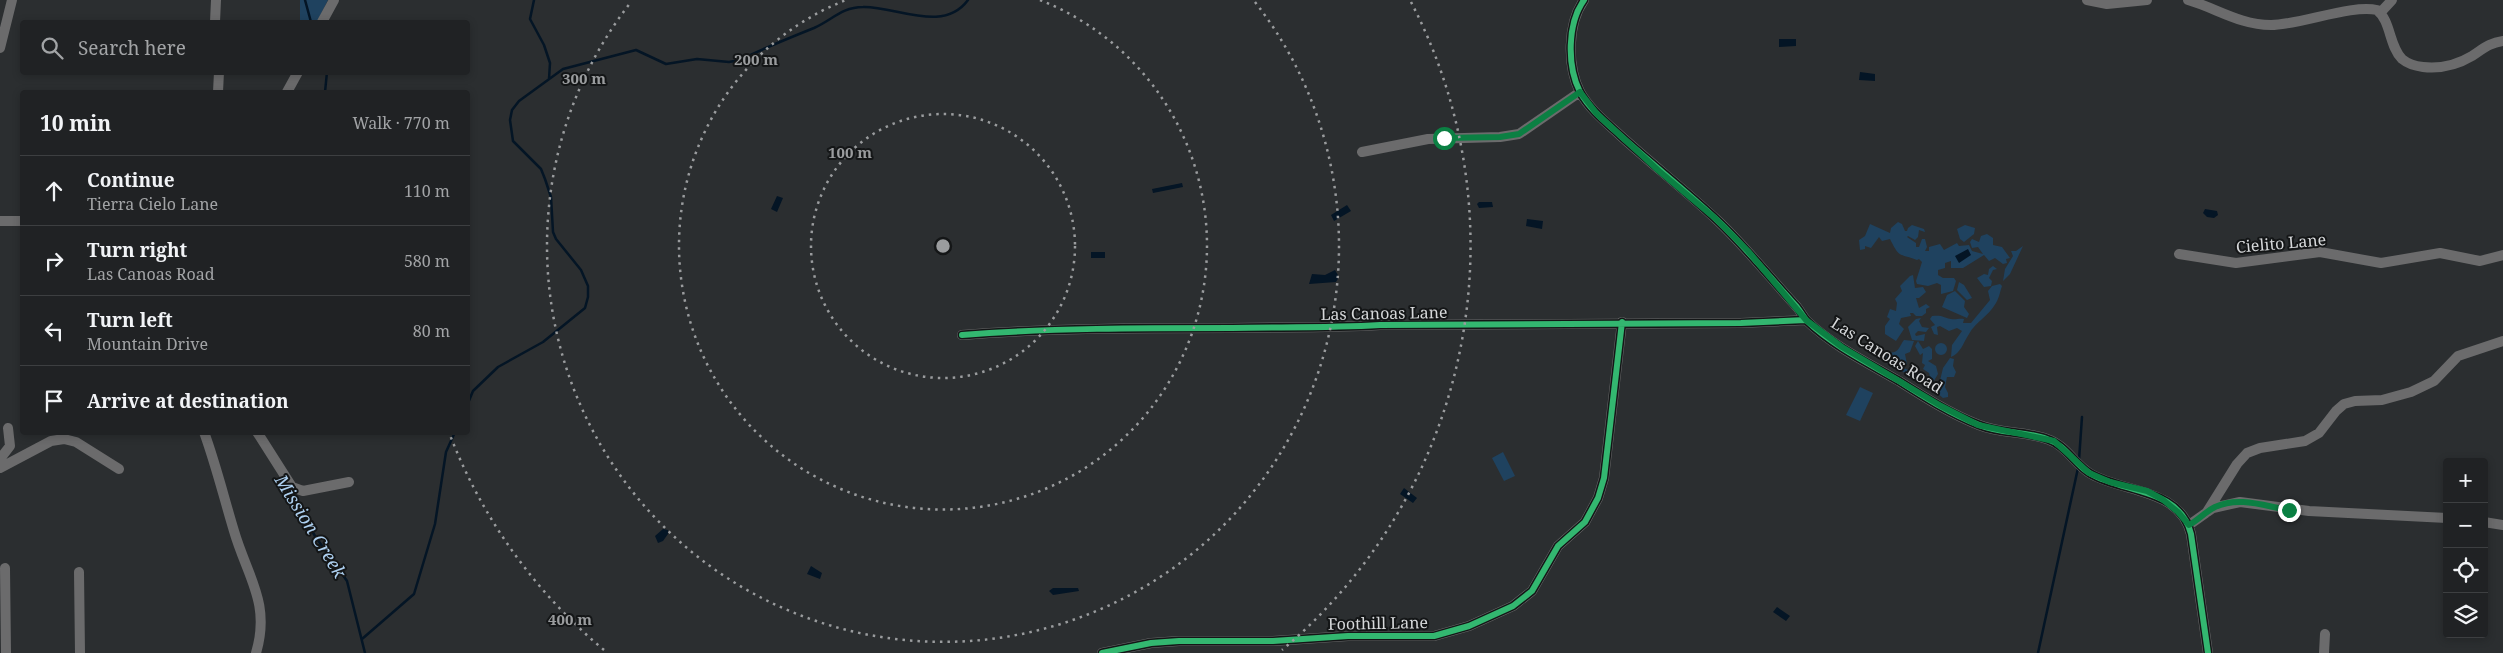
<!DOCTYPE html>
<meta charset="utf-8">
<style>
:root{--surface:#202224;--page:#2d2f31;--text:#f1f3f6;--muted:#a2a4a6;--line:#3d3f41}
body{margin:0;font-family:"Noto Serif",serif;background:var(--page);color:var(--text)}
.controls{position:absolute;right:15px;bottom:15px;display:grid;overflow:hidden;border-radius:5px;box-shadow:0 2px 8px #0003}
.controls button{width:45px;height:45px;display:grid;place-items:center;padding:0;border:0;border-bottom:1px solid var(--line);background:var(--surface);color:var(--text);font:25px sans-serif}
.stop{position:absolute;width:15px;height:15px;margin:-11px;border:4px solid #0b8043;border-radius:50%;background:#fff}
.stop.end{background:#0b8043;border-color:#fff;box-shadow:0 1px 5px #0008}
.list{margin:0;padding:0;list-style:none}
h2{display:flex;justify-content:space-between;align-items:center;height:65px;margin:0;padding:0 20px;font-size:21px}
h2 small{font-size:16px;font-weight:400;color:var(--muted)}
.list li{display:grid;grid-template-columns:32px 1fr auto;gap:15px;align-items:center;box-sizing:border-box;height:70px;padding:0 20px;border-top:1px solid var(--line)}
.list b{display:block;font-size:19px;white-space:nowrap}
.list p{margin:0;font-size:16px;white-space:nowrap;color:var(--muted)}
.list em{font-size:16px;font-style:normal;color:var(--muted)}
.icon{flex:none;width:28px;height:28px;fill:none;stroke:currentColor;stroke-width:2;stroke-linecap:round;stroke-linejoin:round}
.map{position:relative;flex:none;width:2503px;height:653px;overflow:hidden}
.search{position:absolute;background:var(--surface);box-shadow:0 2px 8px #0003;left:20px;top:20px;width:450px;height:55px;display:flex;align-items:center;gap:12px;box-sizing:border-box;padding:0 18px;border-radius:5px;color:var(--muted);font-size:19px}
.panel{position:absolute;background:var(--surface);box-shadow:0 2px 8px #0003;left:20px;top:90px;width:450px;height:345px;border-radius:5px}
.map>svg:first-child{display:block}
.green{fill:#1f425f}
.water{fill:#041525}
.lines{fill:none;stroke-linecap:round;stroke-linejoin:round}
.stream{stroke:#041525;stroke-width:2.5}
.minor{stroke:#6b6b6c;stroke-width:10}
.cycleway-casing{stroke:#141617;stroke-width:9}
.cycleway{stroke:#33b770;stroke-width:6}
.route{stroke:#0b8043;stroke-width:6}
.ring{fill:none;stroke:#9a9c9e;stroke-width:2.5;stroke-dasharray:2.5 5}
.labels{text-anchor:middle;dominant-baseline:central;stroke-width:4;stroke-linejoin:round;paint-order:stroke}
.street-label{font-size:16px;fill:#d6d8da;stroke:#141617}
.water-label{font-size:18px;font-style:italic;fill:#adcfef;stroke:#141617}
.centre{fill:#9a9c9e;stroke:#141617;stroke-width:2.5}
.ring-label{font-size:15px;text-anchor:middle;font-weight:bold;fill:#9a9c9e;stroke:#141617;stroke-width:4;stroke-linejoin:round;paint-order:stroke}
</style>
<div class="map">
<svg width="2503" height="653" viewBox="0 0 2503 653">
<rect width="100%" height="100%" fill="#2b2e30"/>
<path class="green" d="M300 0H328L317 22H300Z
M1898 222 1902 224 1905 231H1907L1908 228 1912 225 1924 229 1925 232 1919 230 1918 237 1915 240 1908 236 1907 237 1916 243V247H1919L1922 239H1925L1927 247 1925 251H1929V247L1940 244 1944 250 1957 243 1959 246 1969 245 1972 251 1983 254 1978 247 1972 248 1970 242 1972 239 1979 242 1981 236 1987 234 1993 238V245L2002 247 2010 258 2006 259 2007 263 2003 264 1995 258 1989 261 1984 255 1963 268H1951V261L1945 263V268L1938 270V275L1943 278H1954L1956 281 1953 291 1941 294V285L1937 283 1928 286 1917 284 1916 281 1922 262 1919 259 1917 260C1899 253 1900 259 1890 239L1882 241 1879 237 1871 248 1865 246V249L1860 250 1859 240 1865 236 1870 224 1890 233 1891 228Z
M1965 225 1975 228 1974 234 1964 242 1960 239 1957 229Z
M2023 246 2010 274 2003 281 2005 269 2013 256 2011 251H2016Z
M1993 266 1997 269 1993 270 1989 278 1992 281 1991 286 1984 287 1977 278 1984 274 1988 275 1989 269Z
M1913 275 1915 288 1923 287 1926 292 1919 298H1916L1919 308 1926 304 1930 307 1926 309V313L1922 316H1916L1913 313H1910L1911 316 1901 318 1899 324 1904 329 1896 341 1885 334V326L1890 319 1887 317 1890 309 1896 311 1897 303 1895 299 1902 291 1900 286 1910 276Z
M1959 282 1964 285 1972 298 1967 300 1957 290Z
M2000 284 2002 286C2000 291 2000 296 1996 303 1988 317 1976 321 1969 334 1963 343 1961 353 1951 357L1952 345 1962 331 1957 328 1949 331 1940 326 1937 327 1938 335 1934 334 1931 327 1935 325 1930 319 1932 316C1943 315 1941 317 1951 319 1956 320 1959 318 1964 319L1963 323H1971L1990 300 1988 291 1992 286Z
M1955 291 1965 301 1964 307 1969 314 1967 318 1942 307 1947 295Z
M1921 318 1919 321 1922 327 1929 328 1926 332 1918 331 1915 334 1916 336 1925 334 1924 341 1912 340 1908 327 1916 319Z
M1904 340 1914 341 1910 352 1905 354 1907 364 1906 365 1901 360 1894 364 1916 373 1917 376 1914 378 1887 363 1884 358 1887 352C1899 355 1899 346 1904 340Z
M1918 341 1923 349 1929 346 1932 349V359L1928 361 1936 366 1938 374 1932 384 1929 373 1923 369 1925 365 1922 363 1923 353 1920 355 1915 346Z
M1935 349a6 6 0 1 1 12 0a6 6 0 1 1-12 0Z
M1950 358 1954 359 1953 366 1956 372 1954 377H1947L1945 387 1948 393V397L1943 398 1937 393 1943 368Z
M1860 387 1873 393 1860 421 1846 415Z
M1503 452 1515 476 1504 481 1492 458Z"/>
<path class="water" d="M1779 39H1796V46L1779 47Z
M1860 72 1875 74V81L1859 80Z
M1182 183 1183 187 1153 193 1152 189Z
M777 196 783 198 777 212 771 209Z
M1479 202H1492L1493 207 1479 208 1477 204Z
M1347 205 1351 211 1334 221 1331 215Z
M2205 209 2217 211 2218 215 2214 218 2207 217 2203 213Z
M1527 219 1543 221 1542 229 1526 226Z
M1968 249 1971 255 1959 263 1955 256Z
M1091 252H1105V258H1091Z
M1335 270 1339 277 1336 282 1309 284 1312 274 1325 275Z
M1404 488 1417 498 1413 503 1400 494Z
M663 529 668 530V534L663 541 658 543 655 536Z
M811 566 822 573 820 579 807 574Z
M1053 588H1078L1079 591 1053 595 1049 591Z
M1777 607 1790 616 1786 621 1773 612Z"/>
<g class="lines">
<path class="stream" d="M305 0 311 22
M534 0 530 19 544 45 550 63 549 79
M325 92 327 72
M468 403 473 391 498 367 543 342 585 308 588 297V286L581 270 556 239 553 232 551 197 545 179 541 169 513 141 510 120 512 110 519 101 563 69 636 50 666 64 697 59 729 62 740 60C764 48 789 38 814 28 832 20 842 7 863 7 896 6 943 34 968 0
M2079 460 2082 417
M281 479 315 536 347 581 365 653
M362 639 414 594 435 524 446 452 455 432
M2038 653 2078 468"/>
<path class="minor" d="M1584 0C1567 24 1567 66 1580 92 1590 110 1607 123 1622 137 1653 165 1686 191 1717 220 1746 247 1770 278 1797 307 1801 312 1803 317 1807 321 1833 346 1868 363 1899 381 1924 397 1951 414 1979 425 2001 434 2025 431 2047 439 2066 445 2075 465 2091 474 2124 493 2180 488 2191 534L2208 653
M2087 0 2107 4 2147 0
M2188 0C2216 8 2240 25 2271 25 2300 25 2352 4 2377 10 2391 21 2389 46 2402 59 2408 64 2415 66 2423 67 2441 69 2457 65 2472 56 2483 49 2489 43 2503 41
M2380 13 2392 0
M215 22 216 0
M322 22 334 0
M0 48 12 0
M218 92 219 72
M287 92 298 72
M1362 152 1428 139 1500 137 1519 134 1580 92
M0 221H22
M2179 254 2236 263 2320 252 2381 263 2440 253 2480 261 2503 255
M962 335C1051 328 1142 328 1232 328 1281 327 1330 328 1380 325L1741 323 1806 320
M204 432C216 465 224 498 234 531 247 576 271 603 256 653
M257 432 292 487 303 491 349 482
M0 459 10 446 8 428
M0 468 51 441 64 439 76 442 119 469
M2207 512 2237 464 2247 453 2260 448 2305 441 2319 433 2336 411 2344 404 2355 401 2382 400 2411 392 2434 381 2458 356 2503 341
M2484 522 2503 525
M2189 525 2213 508 2240 502 2309 511 2447 518
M5 568 6 653
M79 572 80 653
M1102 653 1151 643 1179 641H1273L1348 636H1434L1469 626 1513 606 1532 591 1558 546 1585 522 1598 498 1604 478 1622 322
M2324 653 2325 634"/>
<g class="cycleway-casing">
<path id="cycleway" d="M1584 0C1567 24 1567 66 1580 92 1590 110 1607 123 1622 137 1653 165 1686 191 1717 220 1746 247 1770 278 1797 307 1801 312 1803 317 1807 321 1833 346 1868 363 1899 381 1924 397 1951 414 1979 425 2001 434 2025 431 2047 439 2066 445 2075 465 2091 474 2124 493 2180 488 2191 534L2208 653
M962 335C1051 328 1142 328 1232 328 1281 327 1330 328 1380 325L1741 323 1806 320
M1102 653 1151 643 1179 641H1273L1348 636H1434L1469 626 1513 606 1532 591 1558 546 1585 522 1598 498 1604 478 1622 322"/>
</g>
<use href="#cycleway" class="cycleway"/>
</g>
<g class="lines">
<path class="route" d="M1444 138 1500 137 1519 134 1580 92 1597 114 1659 171 1716 219 1748 251 1806 320 1842 347 1941 406 1978 425 2054 441 2089 473 2110 482 2147 491 2162 499 2178 512 2189 525C2198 520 2205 512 2215 507 2239 496 2264 506 2289 510"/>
</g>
<g class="ring">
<circle cx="943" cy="246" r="132"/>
<path d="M1040 0A264 264 0 1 1 846 0"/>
<path d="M1255 2A396 396 0 1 1 631 2"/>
<path d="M604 650A528 528 0 0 1 450 435M1411 2A528 528 0 0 1 1282 650"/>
</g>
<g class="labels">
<g class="street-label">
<text transform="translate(2281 243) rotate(-5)">Cielito Lane</text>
<text transform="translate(1384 313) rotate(-1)">Las Canoas Lane</text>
<text transform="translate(1887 355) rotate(32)">Las Canoas Road</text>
<text transform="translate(1378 623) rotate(-1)">Foothill Lane</text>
</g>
<g class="water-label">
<text transform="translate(311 526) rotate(58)">Mission Creek</text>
</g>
</g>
<circle cx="943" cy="246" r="8" class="centre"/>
<g class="ring-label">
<text x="756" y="65">200 m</text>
<text x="584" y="84">300 m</text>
<text x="850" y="158">100 m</text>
<text x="570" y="625">400 m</text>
</g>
</svg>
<div class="controls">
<button>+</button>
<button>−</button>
<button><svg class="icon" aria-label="locate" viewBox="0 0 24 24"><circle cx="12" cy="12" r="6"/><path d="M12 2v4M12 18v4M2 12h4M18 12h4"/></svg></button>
<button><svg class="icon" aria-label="layers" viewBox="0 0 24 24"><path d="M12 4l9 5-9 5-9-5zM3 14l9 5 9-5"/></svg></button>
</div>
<div class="stop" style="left:1444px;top:138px"></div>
<div class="stop end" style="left:2289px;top:510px"></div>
<div class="search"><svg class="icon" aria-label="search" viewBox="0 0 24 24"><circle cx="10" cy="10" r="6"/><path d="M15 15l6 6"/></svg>Search here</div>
<section class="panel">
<h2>10 min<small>Walk · 770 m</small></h2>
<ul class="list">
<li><svg class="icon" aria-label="ahead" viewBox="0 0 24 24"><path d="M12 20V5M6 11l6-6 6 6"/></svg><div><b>Continue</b><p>Tierra Cielo Lane</p></div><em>110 m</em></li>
<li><svg class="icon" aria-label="right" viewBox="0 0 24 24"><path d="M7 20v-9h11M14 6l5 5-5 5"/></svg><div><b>Turn right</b><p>Las Canoas Road</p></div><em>580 m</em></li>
<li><svg class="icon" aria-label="left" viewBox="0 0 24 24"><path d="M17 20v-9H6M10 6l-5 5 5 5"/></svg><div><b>Turn left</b><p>Mountain Drive</p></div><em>80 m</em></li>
<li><svg class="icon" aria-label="arrive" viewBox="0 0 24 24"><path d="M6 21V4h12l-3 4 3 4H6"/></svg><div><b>Arrive at destination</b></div></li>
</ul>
</section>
</div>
